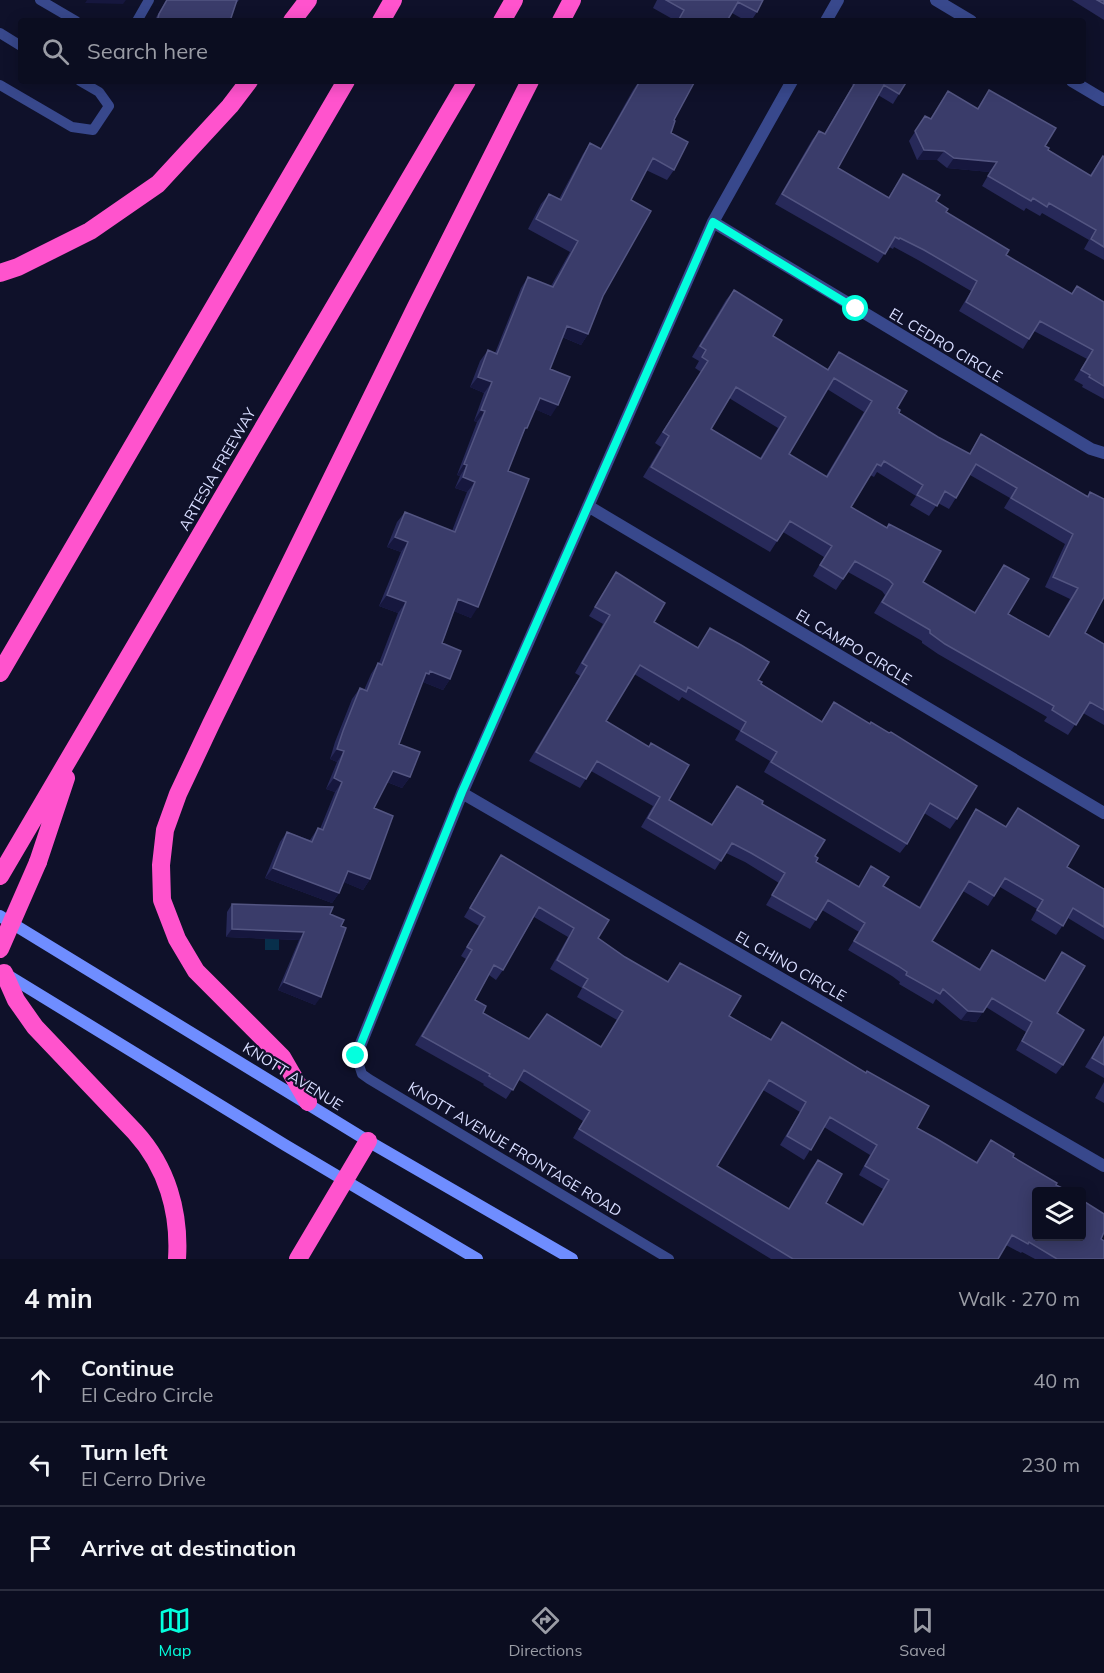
<!DOCTYPE html>
<meta charset="utf-8">
<style>
:root{--surface:#0b0d20;--page:#141629;--text:#f1f3f6;--muted:#9a9ca5;--line:#2b2d3e;--accent:#04ffde}
body{margin:0;font-family:Mulish,sans-serif;background:var(--page);color:var(--text)}
.controls{position:absolute;right:18px;bottom:18px;display:grid;overflow:hidden;border-radius:6px;box-shadow:0 3px 15px #0003}
.controls button{width:54px;height:54px;display:grid;place-items:center;padding:0;border:0;border-bottom:2px solid var(--line);background:var(--surface);color:var(--text);font:30px sans-serif}
.stop{position:absolute;width:18px;height:18px;margin:-14px;border:4px solid #04ffde;border-radius:50%;background:#fff}
.stop.end{background:#04ffde;border-color:#fff;box-shadow:0 2px 6px #0008}
.list{margin:0;padding:0;list-style:none}
h2{display:flex;justify-content:space-between;align-items:center;height:78px;margin:0;padding:0 24px;font-size:26px}
h2 small{font-size:20px;font-weight:400;color:var(--muted)}
.list li{display:grid;grid-template-columns:39px 1fr auto;gap:18px;align-items:center;box-sizing:border-box;height:84px;padding:0 24px;border-top:2px solid var(--line)}
.list b{display:block;font-size:22px;white-space:nowrap}
.list p{margin:0;font-size:20px;white-space:nowrap;color:var(--muted)}
.list em{font-size:20px;font-style:normal;color:var(--muted)}
.icon{flex:none;width:33px;height:33px;fill:none;stroke:currentColor;stroke-width:2;stroke-linecap:round;stroke-linejoin:round}
.map{position:relative;flex:none;width:1104px;height:1259px;overflow:hidden}
.search{position:absolute;background:var(--surface);box-shadow:0 3px 15px #0003;left:18px;right:18px;top:18px;height:66px;display:flex;align-items:center;gap:15px;box-sizing:border-box;padding:0 21px;border-radius:6px;color:var(--muted);font-size:22px}
.sheet{height:330px;background:var(--surface)}
nav{display:flex;justify-content:space-around;align-items:center;box-sizing:border-box;height:84px;border-top:2px solid var(--line);background:var(--surface);font-size:16px;color:var(--muted)}
nav a{display:grid;justify-items:center;gap:3px}
nav .on{color:var(--accent)}
.map>svg:first-child{display:block}
.water{fill:#082f4b}
.lines{fill:none;stroke-linecap:round;stroke-linejoin:round}
.service{stroke:#38488c;stroke-width:10}
.minor{stroke:#38488c;stroke-width:12}
.secondary{stroke:#6f8dff;stroke-width:12}
.motorway{stroke:#ff53cd;stroke-width:18}
.motorway-bridge{stroke:#ff53cd;stroke-width:18}
.wall{fill:#272959;fill-rule:evenodd}
.shaded-wall{fill:#16173e}
.building{fill:#3a3c6a;stroke:#535582;stroke-width:1.5;fill-rule:evenodd}
.route{stroke:#04ffde;stroke-width:8}
.labels{text-anchor:middle;dominant-baseline:central;stroke-width:4.5;stroke-linejoin:round;paint-order:stroke}
.street-label{font-size:15px;fill:#d8ddff;stroke:#0f112a}
</style>
<div class="map">
<svg width="1104" height="1259" viewBox="0 0 1104 1259">
<rect width="100%" height="100%" fill="#0f112a"/>
<path class="water" d="M265 917 279 936V950H265Z"/>
<g class="lines">
<path class="service" d="M40 0 76 21
M137 21 149 0
M0 33 21 46
M0 85 72 127 93 130 109 106 99 92 80 81
M356 1056 362 1074 369 1079 669 1259"/>
<path class="minor" d="M936 0 971 21
M826 21 838 0
M1072 81 1104 100
M713 222 1091 449 1104 453
M588 506 1104 813
M462 793 1104 1166
M356 1056 462 793 713 222 792 81"/>
<path class="secondary" d="M0 916 368 1141 572 1259
M4 973 285 1145 477 1259"/>
<path class="motorway" d="M292 21 308 0
M381 21 393 0
M502 21 514 0
M561 21 572 0
M0 273 18 267 90 231 158 184 230 106 249 81
M0 673 346 81
M38 862 66 778
M0 876 467 81
M4 973 16 1000 35 1027 135 1132C167 1167 180 1212 177 1259
M308 1102 282 1057 196 971 177 939 162 900 161 865 165 830 178 794 211 724 416 307 530 81
M298 1259 368 1141"/>
<path class="motorway-bridge" d="M0 949 38 862"/>
</g>
<path class="wall" d="M166 0H239L234 6 230 21H154Z
M657 0H763L757 12 751 21H746L732 13 727 21H676L653 8Z
M1072 0H1104V20Z
M639 81H695L674 120 671 133 674 170 667 180 646 170 631 200 603 296 588 334 581 345 562 337 550 369 551 416 535 409 523 434 508 471 471 618 454 611 442 643 450 679 443 690 423 682 422 684 399 744 410 777 402 788 387 782 374 808 370 879 363 890 344 882 339 893 332 903 265 878 280 842 287 832 310 840 318 828 320 829 335 792 326 789 337 762 330 759 335 742 352 699 360 688 364 690 371 674 378 663H379L398 613 379 606 401 552 387 547 397 522 405 512 452 531 467 492 455 488 460 476 457 475 477 422 474 421 484 393 470 387 480 361 488 350 495 353 521 288 528 277 551 286 570 252 528 229 541 204 549 194 559 199 583 154 590 143 600 149 633 90Z
M846 81H907L893 104 878 95 838 168 888 198 903 174 936 201 946 212 1006 255 1071 294 1077 286 1104 302V399L1082 387 1083 385 1074 380 1087 359 1034 331 1023 349 959 311 971 291 918 260 894 247 893 249 889 247 878 263 775 204 812 140 819 131 824 134 853 85Z
M989 90 1045 146 1048 150 1090 175 1103 156 1104 157V260L1084 249 1089 240 1042 213 1040 216 1026 208 1024 211 982 186 990 172 947 168 937 160H917L909 141 925 116 930 119 948 91 977 109Z
M734 290 773 336 827 370 839 352 897 408 899 413 938 437 969 454 981 434 1087 496 1090 492 1104 499V598L1085 633 1104 644V725L1083 713 1068 735 1044 721 1047 717 938 654 922 643V641L874 613 885 595 882 591 848 572 836 590 813 576 824 557 783 532 770 552 643 477 661 447 655 443 701 372 695 368 699 361 692 357 726 300ZM827 389 864 412 826 476 789 454ZM729 398 778 428 760 458 711 429ZM877 472 916 496 910 505 929 516 938 503 949 509 970 475 1010 498 1004 508 1065 544 1045 587 1070 599 1048 637 1008 614 1004 565 974 613 923 582 851 507 870 475 874 477Z
M616 572 654 622 698 648 710 628 761 684 821 722 834 702 957 819 950 829 924 813 907 844 900 853 764 772 770 761 735 740 740 731 682 697 679 701 634 674 606 721 669 800 711 825 737 786 762 804 815 856 816 862 858 887 871 866 883 886 919 907 969 819 976 809 1006 827 1018 808 1067 867 1104 889V940L1068 918 1056 935 1031 920 1037 909 1000 887 988 906 963 891 932 941 979 969 992 950 1044 981 1062 952 1057 1013 1063 1065 1056 1074 1016 1050 1026 1032 986 1007 976 1022 961 1020 936 999 933 1004 899 984 900 982 892 976 848 950 859 932 822 910 810 929 766 905 779 883 745 862 726 853 715 870 641 827 653 806 591 771 580 788 529 761 580 676 575 673 603 624 589 616Z
M501 855 598 938 625 957 667 982 680 963 729 1016 771 1039 782 1022 917 1128 976 1162 991 1140 1013 1157 1056 1185 1101 1239 1104 1259H1035L1022 1252 1021 1253 1006 1245 998 1259H771L573 1138 583 1121 519 1080 506 1099 483 1085 484 1084 415 1045 466 959 461 956 479 926 464 917ZM534 917 568 937 550 969 582 988 577 997 617 1020 601 1047 529 1039 483 1013 475 1000 489 975 496 980 503 970ZM763 1090 800 1112 780 1145 804 1160 824 1127 870 1155 859 1175 883 1189 862 1224 826 1203 818 1160 811 1169 788 1209 717 1166Z
M232 904 330 914 341 926 315 1005 278 990 299 940 226 937 227 912Z
M1104 1036V1078L1085 1067Z
M1104 1082V1103L1095 1098Z"/>
<path class="shaded-wall" d="M87 0H126L123 4 85 3Z
M924 150 944 151 937 160H917Z
M954 158 997 162 990 172 947 168Z
M567 326 588 334 581 345 560 336Z
M478 377 492 382 484 393 470 387Z
M540 398 558 405 551 416 532 408Z
M481 410 485 411 477 422 474 421Z
M464 464 467 465 460 476 457 475Z
M463 477 475 482 467 492 455 488Z
M395 537 408 542 401 552 387 547Z
M387 595 406 602 398 613 379 606Z
M458 599 478 607 471 618 451 610Z
M430 671 450 679 443 690 423 682 421 685 426 673Z
M337 749 344 751 337 762 330 759Z
M393 771 410 777 402 788 385 781Z
M334 778 342 782 335 792 326 789Z
M273 868 339 893 332 903 265 878Z
M348 871 370 879 363 890 341 881Z
M232 929 304 932 299 940 226 937Z
M284 982 321 997 315 1005 278 990Z
M968 1011 983 1012 976 1022 961 1020Z"/>
<path class="building" d="M167 0H237L230 21H157L159 14Z
M666 0H763L757 12 738 2 727 21H678L684 10Z
M1097 0H1104V4Z
M640 81 644 82 645 81H695L674 120 675 121 671 133 688 142 674 170 653 158 631 200 651 211 603 296 588 334 567 326 550 369 570 377 558 405 540 398 527 428H525L508 471 529 479 478 607 458 599 442 643 461 651 450 679 430 671 429 674 426 673 399 744 420 752 410 777 393 771 374 808 393 816 370 879 348 871 339 893 273 868 287 832 312 842 318 828 323 830 342 782 334 778 344 751 337 749 343 731 360 688 367 691 378 663 382 665 406 602 387 595 408 542 395 537 405 512 455 532 475 482 463 477 467 465 464 464 485 411 481 410 492 382 478 377 488 350 497 354 528 277 553 287 578 241 536 219 549 194 561 200 590 143 601 149Z
M856 81H907L899 94 884 85 838 168 889 198 903 174 940 195 936 201 948 209 946 212 1009 250 1006 255 1072 294 1077 286 1104 302V386L1089 377 1090 375 1081 370 1093 350 1040 321 1029 339 966 302 977 281 924 250 900 238 899 239 895 237 885 254 782 194 819 131 825 134Z
M989 90 1056 128 1045 146 1049 148 1048 150 1091 176 1103 156 1104 157V247L1091 239 1096 230 1049 203 1047 207 1033 198 1031 201 988 176 997 162 954 158 944 151 924 150 915 131 925 116 931 119 948 91 978 109Z
M734 290 782 320 773 336 828 370 839 352 907 391 897 408 900 410 899 413 938 437 970 454 981 434 1088 497 1090 492 1104 499V597L1085 633 1104 644V710L1090 702 1076 725 1052 710 1054 706 945 644 930 633V630L882 602 893 584 889 580 855 561 843 579 820 565 832 546 790 521 777 541 651 467 669 436 663 432 708 361 702 357 706 350 700 346ZM834 378 872 401 827 477 789 454ZM736 387 786 417 761 459 711 429ZM884 461 923 485 917 495 937 506 945 491 956 498 976 464 1017 488 1011 498 1073 534 1053 577 1078 588 1049 637 1008 614 1029 579 1004 565 975 613 923 582 941 551 889 524 887 528 851 507 877 464 881 466Z
M616 572 665 603 654 622 698 648 710 628 741 645 769 662 758 680 762 682 761 684 822 722 834 702 870 724 871 722 889 733 891 732 977 786 957 819 930 803 907 844 771 762 777 752 741 731 746 722 688 687 686 692 640 665 606 721 649 747 651 743 689 765 669 800 712 825 737 786 763 801 762 804 825 840 815 856 818 858 816 862 859 887 871 866 889 877 883 886 920 908 976 809 1006 827 1018 808 1079 846 1067 867 1104 889V927L1073 908 1063 926 1037 910 1043 900 1005 878 994 896 969 881 932 941 980 970 992 950 1045 981 1062 952 1085 966 1057 1013 1084 1030 1063 1065 1022 1041 1032 1022 992 998 983 1012 968 1011 943 989 940 994 906 975 907 972 898 966 854 941 865 923 828 900 816 920 772 895 785 873 751 853 732 843 721 861 648 818 660 797 597 761 586 779 536 752 587 666 582 663 610 615 595 607Z
M501 855 609 920 598 938 625 957 668 982 680 963 741 996 729 1016 771 1040 782 1022 866 1073 867 1071 929 1106 917 1128 937 1139 977 1163 991 1140 1014 1154 1013 1157 1057 1183 1056 1185 1068 1191H1036V1236H1082V1200L1104 1214V1232L1101 1239 1104 1241V1259H1057L1029 1242 1028 1244 1012 1235 998 1259H793L579 1129 590 1111 524 1070 513 1090 489 1076 490 1074 422 1036 472 950 467 947 485 917 470 908ZM539 907 574 928 557 960 588 979 583 987 623 1011 601 1047 547 1014 529 1039 483 1013 486 1006 475 1000 494 965 503 970ZM769 1080 806 1102 787 1136 811 1150 830 1117 877 1145 865 1166 889 1180 863 1225 826 1203 842 1174 818 1160 789 1209 717 1166Z
M232 904 333 907 330 914 344 920 341 926 346 928 321 997 284 982 304 932 232 929Z
M1104 1037V1065L1092 1058Z"/>
<g class="lines">
<path class="route" d="M356 1056 462 792 713 222 856 309"/>
</g>
<g class="labels">
<g class="street-label">
<text transform="translate(946 345) rotate(31)">EL CEDRO CIRCLE</text>
<text transform="translate(217 469) rotate(-60)">ARTESIA FREEWAY</text>
<text transform="translate(854 647) rotate(31)">EL CAMPO CIRCLE</text>
<text transform="translate(791 966) rotate(30)">EL CHINO CIRCLE</text>
<text transform="translate(293 1076) rotate(32)">KNOTT AVENUE</text>
<text transform="translate(515 1149) rotate(31)">KNOTT AVENUE FRONTAGE ROAD</text>
</g>
</g>
</svg>
<div class="controls">
<button><svg class="icon" aria-label="layers" viewBox="0 0 24 24"><path d="M12 4l9 5-9 5-9-5zM3 14l9 5 9-5"/></svg></button>
</div>
<div class="stop" style="left:856px;top:309px"></div>
<div class="stop end" style="left:356px;top:1056px"></div>
<div class="search"><svg class="icon" aria-label="search" viewBox="0 0 24 24"><circle cx="10" cy="10" r="6"/><path d="M15 15l6 6"/></svg>Search here</div>
</div>
<section class="sheet">
<h2>4 min<small>Walk · 270 m</small></h2>
<ul class="list">
<li><svg class="icon" aria-label="ahead" viewBox="0 0 24 24"><path d="M12 20V5M6 11l6-6 6 6"/></svg><div><b>Continue</b><p>El Cedro Circle</p></div><em>40 m</em></li>
<li><svg class="icon" aria-label="left" viewBox="0 0 24 24"><path d="M17 20v-9H6M10 6l-5 5 5 5"/></svg><div><b>Turn left</b><p>El Cerro Drive</p></div><em>230 m</em></li>
<li><svg class="icon" aria-label="arrive" viewBox="0 0 24 24"><path d="M6 21V4h12l-3 4 3 4H6"/></svg><div><b>Arrive at destination</b></div></li>
</ul>
</section>
<nav>
<a class="on"><svg class="icon" aria-label="map" viewBox="0 0 24 24"><path d="M3 6l6-2 6 2 6-2v14l-6 2-6-2-6 2zM9 4v14M15 6v14"/></svg>Map</a>
<a><svg class="icon" aria-label="directions" viewBox="0 0 24 24"><path d="M12 3l9 9-9 9-9-9zM9 14v-3h6M13 9l2 2-2 2"/></svg>Directions</a>
<a><svg class="icon" aria-label="saved" viewBox="0 0 24 24"><path d="M7 4h10v16l-5-4-5 4z"/></svg>Saved</a>
</nav>
